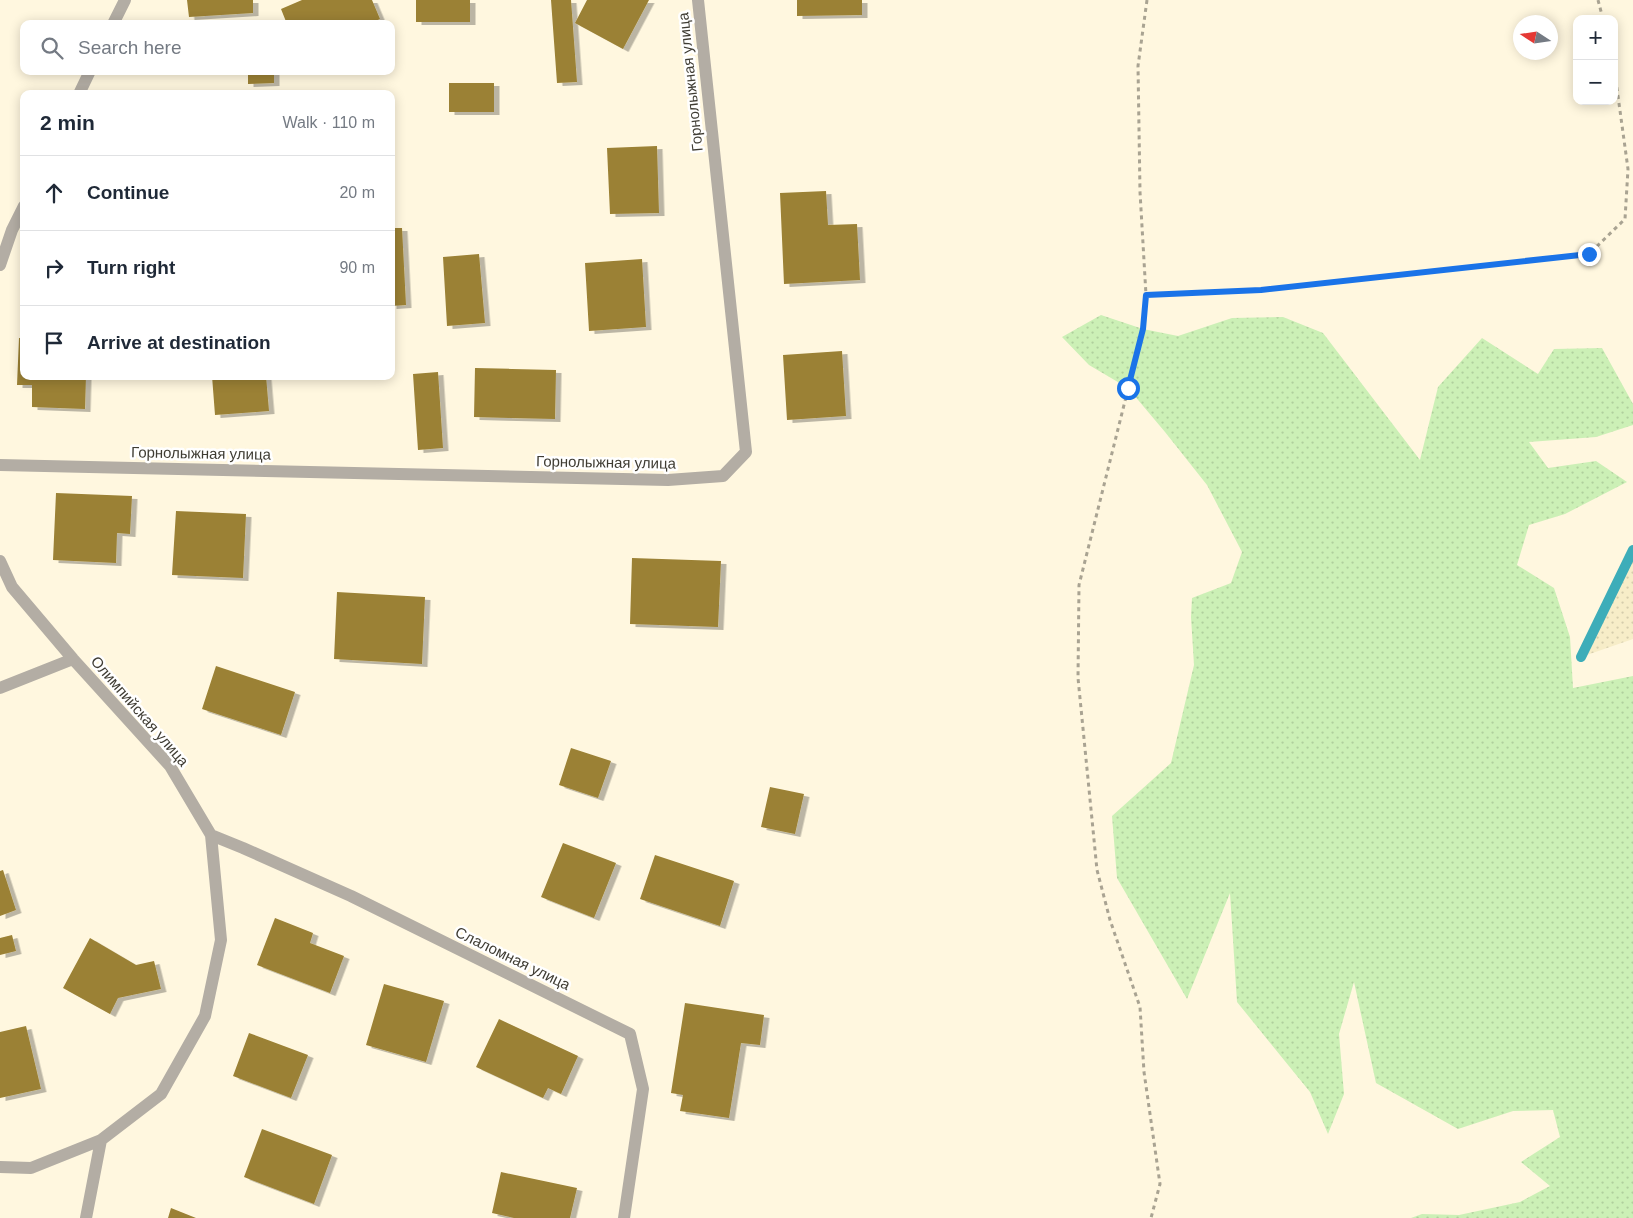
<!DOCTYPE html>
<meta charset="utf-8">
<style>
:root{--surface:#fff;--page:#f6f6f7;--text:#1f2937;--muted:#747a83;--line:#e0e1e3}
body{margin:0;font-family:Helvetica,sans-serif;background:var(--page);color:var(--text)}
.controls{position:absolute;right:15px;top:15px;display:grid;overflow:hidden;border-radius:10px;box-shadow:0 2px 12px #0003}
.controls button{width:45px;height:45px;display:grid;place-items:center;padding:0;border:0;border-bottom:1px solid var(--line);background:var(--surface);color:var(--text);font:25px sans-serif}
.compass{position:absolute;left:1513px;top:15px;width:45px;height:45px;border-radius:50%;background:var(--surface);box-shadow:0 2px 12px #0003;rotate:282deg}
.stop{position:absolute;width:15px;height:15px;margin:-11px;border:4px solid #1a73e8;border-radius:50%;background:#fff}
.stop.end{background:#1a73e8;border-color:#fff;box-shadow:0 1px 5px #0008}
.list{margin:0;padding:0;list-style:none}
h2{display:flex;justify-content:space-between;align-items:center;height:65px;margin:0;padding:0 20px;font-size:21px}
h2 small{font-size:16px;font-weight:400;color:var(--muted)}
.list li{display:grid;grid-template-columns:32px 1fr auto;gap:15px;align-items:center;box-sizing:border-box;height:75px;padding:0 20px;border-top:1px solid var(--line)}
.list b{display:block;font-size:19px;white-space:nowrap}
.list em{font-size:16px;font-style:normal;color:var(--muted)}
.icon{flex:none;width:28px;height:28px;fill:none;stroke:currentColor;stroke-width:2;stroke-linecap:round;stroke-linejoin:round}
.map{position:relative;flex:none;width:1633px;height:1218px;overflow:hidden}
.search{position:absolute;background:var(--surface);box-shadow:0 2px 12px #0003;left:20px;top:20px;width:375px;height:55px;display:flex;align-items:center;gap:12px;box-sizing:border-box;padding:0 18px;border-radius:10px;color:var(--muted);font-size:19px}
.panel{position:absolute;background:var(--surface);box-shadow:0 2px 12px #0003;left:20px;top:90px;width:375px;height:290px;border-radius:10px}
.map>svg:first-child{display:block}
.grass{fill:url(#grass-dots)}
.sand{fill:url(#sand-dots)}
.lines{fill:none;stroke-linecap:round;stroke-linejoin:round}
.stream{stroke:#3dadb9;stroke-width:10}
.building{fill:#9b8134;filter:url(#shadow)}
.path{stroke:#a9a392;stroke-width:3;stroke-dasharray:4 4;stroke-linecap:butt}
.minor{stroke:#b3ada4;stroke-width:12}
.route{stroke:#1a73e8;stroke-width:6}
.labels{text-anchor:middle;dominant-baseline:central;stroke-width:5;stroke-linejoin:round;paint-order:stroke}
.street-label{font-size:15px;fill:#3f3c33;stroke:#fff}
</style>
<div class="map">
<svg width="1633" height="1218" viewBox="0 0 1633 1218">
<defs>
<pattern id="grass-dots" width="8" height="8" patternUnits="userSpaceOnUse" patternTransform="scale(1.25)"><rect width="8" height="8" fill="#ccf0b6"/><path d="M2 2h.1M6 6h.1" fill="none" stroke="#b0cf9d" stroke-width="1.8" stroke-linecap="round"/></pattern>
<pattern id="sand-dots" width="8" height="8" patternUnits="userSpaceOnUse" patternTransform="scale(1.25)"><rect width="8" height="8" fill="#f7edc8"/><path d="M2 2h.1M6 6h.1" fill="none" stroke="#d5ccac" stroke-width="1.8" stroke-linecap="round"/></pattern>
<filter id="shadow"><feDropShadow dx="5.5" dy="3" stdDeviation="0" flood-color="#0004"/></filter>
</defs>
<rect width="100%" height="100%" fill="#fff7df"/>
<path class="grass" d="M1101 315 1143 329 1178 336 1232 318 1283 317 1323 333 1420 460 1438 387 1482 338 1538 374 1554 349 1602 348 1633 404V425L1596 437 1529 442 1548 468 1596 461 1627 482 1565 514 1529 525 1517 565 1554 588 1570 637 1573 688 1633 676V1218H1411L1422 1214 1459 1215 1520 1202 1550 1186 1521 1162 1560 1137 1553 1110 1513 1111 1458 1129 1376 1083 1354 982 1339 1034 1344 1094 1328 1134 1310 1092 1237 1002 1230 893 1187 999 1117 878 1112 816 1171 763 1194 665 1191 617 1192 598 1231 583 1242 552 1207 485 1165 432 1128 388 1089 365 1062 337Z"/>
<path class="sand" d="M1633 550V639L1581 657Z"/>
<g class="lines">
<path class="stream" d="M1581 657 1633 550"/>
</g>
<path class="building" d="M187 0H253V13L189 17Z
M302 0H372L380 19 368 24H287L281 9Z
M416 0H470V22H416Z
M551 0H571L577 82 557 83Z
M587 0H649L623 49 575 23Z
M797 0H862V15L797 16Z
M248 71H274V83L248 84Z
M449 83H494V112H449Z
M657 146 659 213 610 214 607 148Z
M826 191 828 225 857 224 860 280 784 284 780 193Z
M391 228H402L406 305 391 306Z
M479 254 485 323 447 326 443 257Z
M642 259 646 327 589 331 585 263Z
M19 338H24V376H86L85 409 32 407V385H17Z
M842 351 846 416 787 420 783 355Z
M475 368 556 370 555 419 474 417Z
M438 372 443 448 418 450 413 374Z
M212 376H266L269 411 215 415Z
M56 493 132 496 130 534 117 533 116 563 53 560Z
M176 511 246 514 243 578 172 575Z
M632 558 721 561 718 627 630 624Z
M337 592 425 597 422 664 334 659Z
M216 666 295 692 281 735 202 709Z
M571 748 611 761 598 798 559 785Z
M770 787 804 794 795 834 761 827Z
M563 843 616 863 594 918 541 897Z
M655 855 734 881 720 926 640 899Z
M3 870 16 910 0 916V871Z
M275 918 313 933 310 943 344 956 330 993 257 965Z
M12 935 16 951 0 955V938Z
M90 938 136 965 154 961 161 989 118 998 110 1014 63 988Z
M384 984 444 1001 426 1062 366 1045Z
M685 1003 764 1015 760 1045 741 1043 729 1118 680 1111 683 1095 671 1093Z
M499 1019 578 1056 561 1094 548 1088 543 1098 476 1067Z
M26 1026 41 1089 0 1098V1032Z
M249 1033 308 1055 291 1098 233 1076Z
M262 1129 332 1155 314 1204 244 1177Z
M501 1172 577 1188 570 1218H514L492 1213Z
M171 1208 196 1218H168Z"/>
<g class="lines">
<path class="path" d="M1147 0 1138 66 1140 192 1146 295 1143 329 1079 585 1078 678 1097 870 1110 920 1140 1007 1144 1072 1160 1184 1151 1218
M1598 0 1603 19
M1146 295 1261 290 1589 254 1625 219 1628 169 1614 67"/>
<path class="minor" d="M113 24 125 0
M79 94 90 71
M0 265 12 230 24 206
M0 465 668 480 723 476 746 452 698 0
M0 561 12 587 73 659 170 766 211 835 221 940 205 1016 161 1094 101 1140 31 1168 0 1167
M0 688 73 659
M211 835 243 848 351 896 630 1034 643 1089 624 1218
M86 1218 101 1140"/>
</g>
<g class="lines">
<path class="route" d="M1128 388 1143 329 1146 295 1261 290 1589 254"/>
</g>
<g class="labels">
<g class="street-label">
<text transform="translate(690 82) rotate(-96)">Горнолыжная улица</text>
<text transform="translate(201 453) rotate(1)">Горнолыжная улица</text>
<text transform="translate(606 462) rotate(1)">Горнолыжная улица</text>
<text transform="translate(140 711) rotate(49)">Олимпийская улица</text>
<text transform="translate(513 958) rotate(26)">Слаломная улица</text>
</g>
</g>
</svg>
<div class="controls">
<button>+</button>
<button>−</button>
</div>
<svg class="compass" viewBox="-18 -18 36 36"><path d="M0-13l5 13h-10z" fill="#e53935"/><path d="M0 13l5-13h-10z" fill="#747a83"/></svg>
<div class="stop" style="left:1128px;top:388px"></div>
<div class="stop end" style="left:1589px;top:254px"></div>
<div class="search"><svg class="icon" aria-label="search" viewBox="0 0 24 24"><circle cx="10" cy="10" r="6"/><path d="M15 15l6 6"/></svg>Search here</div>
<section class="panel">
<h2>2 min<small>Walk · 110 m</small></h2>
<ul class="list">
<li><svg class="icon" aria-label="ahead" viewBox="0 0 24 24"><path d="M12 20V5M6 11l6-6 6 6"/></svg><div><b>Continue</b></div><em>20 m</em></li>
<li><svg class="icon" aria-label="right" viewBox="0 0 24 24"><path d="M7 20v-9h11M14 6l5 5-5 5"/></svg><div><b>Turn right</b></div><em>90 m</em></li>
<li><svg class="icon" aria-label="arrive" viewBox="0 0 24 24"><path d="M6 21V4h12l-3 4 3 4H6"/></svg><div><b>Arrive at destination</b></div></li>
</ul>
</section>
</div>
